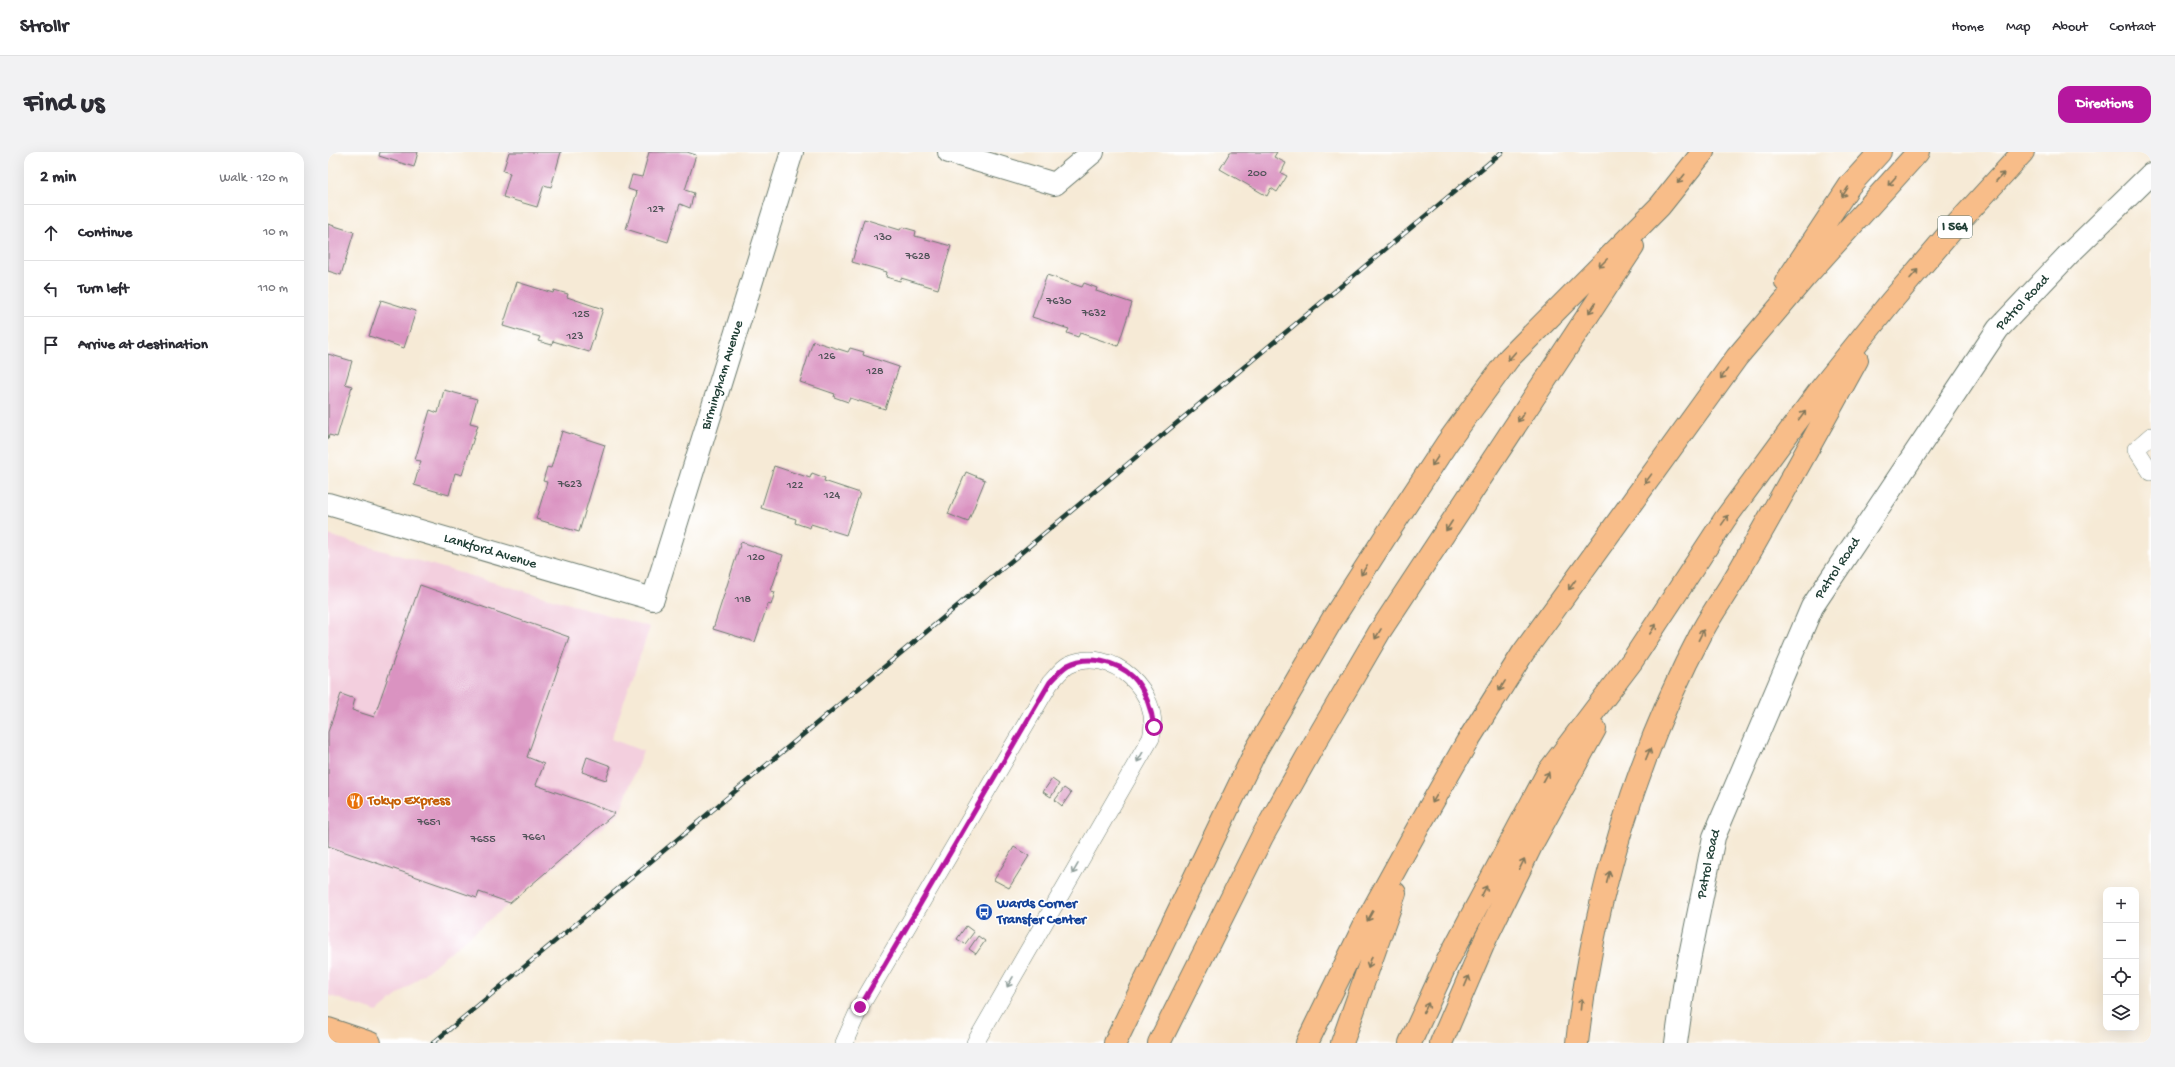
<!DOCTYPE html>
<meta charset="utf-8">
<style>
:root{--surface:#fff;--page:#f2f2f3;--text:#2b2b33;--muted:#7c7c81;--line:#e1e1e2;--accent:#b5179e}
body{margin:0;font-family:"Gochi Hand",sans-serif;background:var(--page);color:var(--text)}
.controls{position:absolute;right:12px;bottom:12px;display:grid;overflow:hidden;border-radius:8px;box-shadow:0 4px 16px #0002}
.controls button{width:36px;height:36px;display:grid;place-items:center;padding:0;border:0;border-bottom:1px solid var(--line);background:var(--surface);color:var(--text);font:20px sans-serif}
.stop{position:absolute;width:12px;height:12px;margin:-9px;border:3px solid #b5179e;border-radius:50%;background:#fff}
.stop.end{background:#b5179e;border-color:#fff;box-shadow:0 1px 4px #0008}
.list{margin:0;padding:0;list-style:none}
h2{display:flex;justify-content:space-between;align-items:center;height:52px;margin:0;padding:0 16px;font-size:17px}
h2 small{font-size:13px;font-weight:400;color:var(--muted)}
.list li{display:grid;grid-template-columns:26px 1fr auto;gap:12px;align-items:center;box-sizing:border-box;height:56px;padding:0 16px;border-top:1px solid var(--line)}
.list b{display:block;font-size:15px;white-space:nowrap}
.list em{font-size:13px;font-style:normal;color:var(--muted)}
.icon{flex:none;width:22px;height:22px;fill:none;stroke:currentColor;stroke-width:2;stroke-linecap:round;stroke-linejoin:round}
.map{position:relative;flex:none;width:1823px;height:891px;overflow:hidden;border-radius:12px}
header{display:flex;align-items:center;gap:24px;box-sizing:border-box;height:56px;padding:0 20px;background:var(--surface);border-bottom:1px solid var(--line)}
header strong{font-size:19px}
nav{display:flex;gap:22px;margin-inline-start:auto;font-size:14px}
.intro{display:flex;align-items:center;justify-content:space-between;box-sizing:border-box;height:96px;padding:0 24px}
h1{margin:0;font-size:28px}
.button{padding:10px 18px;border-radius:12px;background:var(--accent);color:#fff;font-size:14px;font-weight:700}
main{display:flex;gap:24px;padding:0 24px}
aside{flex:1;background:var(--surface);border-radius:12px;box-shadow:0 4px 16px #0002}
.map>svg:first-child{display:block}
.built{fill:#f3cfde}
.building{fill:#da93c1}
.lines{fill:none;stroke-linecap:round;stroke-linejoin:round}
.service-casing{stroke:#6a7a6d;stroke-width:18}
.minor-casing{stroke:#6a7a6d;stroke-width:24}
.primary-casing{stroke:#6a7a6d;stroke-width:24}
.motorway-casing{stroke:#6a7a6d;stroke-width:24}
.service{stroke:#fff;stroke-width:17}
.minor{stroke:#fff;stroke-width:22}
.primary{stroke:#f8bd89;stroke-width:22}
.motorway{stroke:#f8bd89;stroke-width:22}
.rail-casing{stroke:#1f3d34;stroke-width:4.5}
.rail{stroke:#fff;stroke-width:3;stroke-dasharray:9;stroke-linecap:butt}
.oneway{stroke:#81775a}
.oneway2{stroke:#8f9e9a}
.route{stroke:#b5179e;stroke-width:5}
.labels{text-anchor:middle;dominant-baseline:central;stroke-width:3;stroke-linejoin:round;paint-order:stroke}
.number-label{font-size:12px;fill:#4e5257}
.shield{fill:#fff;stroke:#627771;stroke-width:1}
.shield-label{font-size:13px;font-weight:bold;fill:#1f3d34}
.street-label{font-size:14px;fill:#1f3d34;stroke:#fff}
.food-label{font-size:14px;font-weight:bold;fill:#c56008;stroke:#fff;text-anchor:start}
.transit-label{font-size:14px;font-weight:bold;fill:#164399;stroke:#fff;text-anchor:start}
</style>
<header>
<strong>Strollr</strong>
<nav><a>Home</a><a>Map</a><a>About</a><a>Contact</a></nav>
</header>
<div class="intro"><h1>Find us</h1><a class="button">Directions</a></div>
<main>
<aside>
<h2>2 min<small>Walk · 120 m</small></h2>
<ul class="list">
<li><svg class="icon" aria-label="ahead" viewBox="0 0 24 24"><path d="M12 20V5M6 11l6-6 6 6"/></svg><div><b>Continue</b></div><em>10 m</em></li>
<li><svg class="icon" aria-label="left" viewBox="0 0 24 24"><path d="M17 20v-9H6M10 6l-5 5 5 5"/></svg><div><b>Turn left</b></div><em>110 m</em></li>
<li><svg class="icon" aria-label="arrive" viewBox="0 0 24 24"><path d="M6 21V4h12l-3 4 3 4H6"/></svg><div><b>Arrive at destination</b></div></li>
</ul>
</aside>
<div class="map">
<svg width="1823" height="891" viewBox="0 0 1823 891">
<rect width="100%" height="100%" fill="#fff"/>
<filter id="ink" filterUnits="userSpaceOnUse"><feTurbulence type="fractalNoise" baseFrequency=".025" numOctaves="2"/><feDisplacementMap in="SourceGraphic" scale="8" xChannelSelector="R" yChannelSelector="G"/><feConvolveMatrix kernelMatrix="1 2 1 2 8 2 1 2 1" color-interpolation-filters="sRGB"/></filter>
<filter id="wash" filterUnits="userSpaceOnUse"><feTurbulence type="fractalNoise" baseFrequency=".012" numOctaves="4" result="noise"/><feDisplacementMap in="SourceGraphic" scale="16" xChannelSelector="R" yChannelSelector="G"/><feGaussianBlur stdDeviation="0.9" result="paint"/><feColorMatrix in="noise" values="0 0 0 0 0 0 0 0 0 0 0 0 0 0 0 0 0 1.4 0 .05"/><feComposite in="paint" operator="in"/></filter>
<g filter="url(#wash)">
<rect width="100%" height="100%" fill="#f6ead6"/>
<path class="built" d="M0 383 322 475 283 587 315 599 291 662 49 860 0 843Z"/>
<g id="blocks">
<path class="building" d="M52 0H90L86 15 51 4Z
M181 0H233L223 35 216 33 209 55 175 45 182 21 175 19Z
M321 0H359L368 3 357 38 366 41 362 56 352 52 340 90 298 77 309 40 300 37 304 23 314 25Z
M902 0H949L946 5 958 11 953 21 959 24 949 40 943 36 939 44 892 17Z
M536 67 572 78 574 75 588 79 587 84 623 94 610 137 573 126 572 129 558 125 559 120 524 110Z
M0 72 26 80 13 123 0 119Z
M719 123 754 135 756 131 769 136 768 139 804 151 790 194 752 181 750 185 739 181 741 177 704 165Z
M189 130 225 141 226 138 240 142 239 145 275 157 261 200 225 189 224 193 210 189 212 185 175 174Z
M53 148 88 159 76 196 41 184Z
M485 189 520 200 522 196 536 200 535 203 571 215 557 257 522 246 520 250 506 245 507 242 472 230Z
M0 202 24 209 17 232 24 234 9 285 1 283 0 287Z
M116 238 149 247 142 271 150 273 134 323 127 321 121 343 86 333 93 309 87 308 102 258 110 261Z
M234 279 277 293 251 380 208 367 219 330 215 329 219 315 223 316Z
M446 314 482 326 484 321 497 326 496 329 532 341 518 383 483 372 482 376 467 371 468 367 433 356Z
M638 320 657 328 640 370 620 362Z
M413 390 455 403 443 439 447 440 443 453 440 452 427 490 385 477Z
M92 433 241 485 199 605 216 612 208 633 287 661 182 751 151 740 149 746 0 694V580L13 542 27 547 24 558 46 565Z
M259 605 283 614 278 628 254 620Z
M724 627 731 632 723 645 715 640Z
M736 636 743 641 734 654 727 648Z
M686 695 701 704 681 736 666 728Z
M638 774 646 780 637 792 629 787Z
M650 784 657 789 648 802 641 797Z"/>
</g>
</g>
<g filter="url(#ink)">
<use href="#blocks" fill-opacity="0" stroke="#6a7a6d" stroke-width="1"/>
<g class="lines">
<g class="service-casing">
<path id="service" d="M1823 284 1808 297 1823 320
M516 891 532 855 722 531C728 525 734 516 740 513 784 492 835 541 823 586L647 891"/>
</g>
<g class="minor-casing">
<g id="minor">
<path d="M621 0 727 32 765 0"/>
<path id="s1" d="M0 352 325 447 464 0"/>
<path id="s2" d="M1348 891 1357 828 1386 685 1484 455 1670 177 1741 102 1823 22"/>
</g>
</g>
<g class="primary-casing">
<path id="primary" d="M0 877 42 891"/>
</g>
<g class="motorway-casing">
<path id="motorway" d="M1458 130 1522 33 1552 0
M787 891 928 598 1004 468 1061 379 1119 291 1181 206 1332 54 1375 0
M831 891 934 685 989 587 1052 479 1305 95
M979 891 1036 774 1087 681 1139 590 1195 501 1409 205 1477 125 1590 0
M1014 891 1067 741
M1082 891 1118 812 1220 620 1304 509 1397 367 1492 238 1561 152 1630 71 1695 0
M1113 891 1158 786 1205 690 1267 577
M1249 891C1265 749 1308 604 1375 478 1387 456 1402 436 1414 414 1453 346 1491 277 1529 208"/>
</g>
<use href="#service" class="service"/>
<use href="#minor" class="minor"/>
<use href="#primary" class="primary"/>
<use href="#motorway" class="motorway"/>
<g class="rail-casing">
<path id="rail" d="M105 891 1174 0"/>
</g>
<use href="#rail" class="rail"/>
</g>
<defs><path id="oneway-shaft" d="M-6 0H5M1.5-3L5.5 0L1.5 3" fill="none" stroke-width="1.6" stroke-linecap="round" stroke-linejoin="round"/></defs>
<g class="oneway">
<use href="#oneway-shaft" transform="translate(1672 25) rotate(-47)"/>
<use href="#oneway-shaft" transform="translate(1353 27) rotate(129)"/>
<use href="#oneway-shaft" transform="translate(1564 29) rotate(132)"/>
<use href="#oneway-shaft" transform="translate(1517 40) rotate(123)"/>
<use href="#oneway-shaft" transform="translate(1275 111) rotate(135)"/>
<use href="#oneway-shaft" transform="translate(1586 122) rotate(-49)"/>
<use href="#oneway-shaft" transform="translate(1264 156) rotate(123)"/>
<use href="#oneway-shaft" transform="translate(1184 204) rotate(132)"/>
<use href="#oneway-shaft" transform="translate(1396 222) rotate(126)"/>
<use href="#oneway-shaft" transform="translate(1474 263) rotate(-54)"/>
<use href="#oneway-shaft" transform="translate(1193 265) rotate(123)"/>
<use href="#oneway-shaft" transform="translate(1107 309) rotate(124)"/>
<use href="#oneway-shaft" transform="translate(1320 327) rotate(126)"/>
<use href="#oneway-shaft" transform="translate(1397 368) rotate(-55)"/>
<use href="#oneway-shaft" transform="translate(1121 374) rotate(123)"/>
<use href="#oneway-shaft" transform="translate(1036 418) rotate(122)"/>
<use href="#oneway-shaft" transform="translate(1244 433) rotate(126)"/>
<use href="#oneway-shaft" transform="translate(1325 477) rotate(-57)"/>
<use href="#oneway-shaft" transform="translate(1050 482) rotate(121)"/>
<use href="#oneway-shaft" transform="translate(1373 483) rotate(-64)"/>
<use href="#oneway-shaft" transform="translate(1174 534) rotate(122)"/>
<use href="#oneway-shaft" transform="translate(1320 602) rotate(-68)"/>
<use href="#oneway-shaft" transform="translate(1218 625) rotate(-61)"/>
<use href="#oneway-shaft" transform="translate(1107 646) rotate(120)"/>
<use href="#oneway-shaft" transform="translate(1194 712) rotate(-64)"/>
<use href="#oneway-shaft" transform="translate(1280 725) rotate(-75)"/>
<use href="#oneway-shaft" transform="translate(1156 739) rotate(-63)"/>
<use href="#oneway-shaft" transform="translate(1042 764) rotate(119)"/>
<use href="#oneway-shaft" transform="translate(1042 810) rotate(109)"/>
<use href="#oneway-shaft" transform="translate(1139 829) rotate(-67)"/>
<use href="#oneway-shaft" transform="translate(1253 852) rotate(-84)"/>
<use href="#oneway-shaft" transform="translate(1098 856) rotate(-65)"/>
</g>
<g class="oneway2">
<use href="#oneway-shaft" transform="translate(812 605) rotate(120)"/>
<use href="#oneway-shaft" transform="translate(747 717) rotate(120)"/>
<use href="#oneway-shaft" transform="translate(682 830) rotate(120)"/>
</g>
</g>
<g class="lines" filter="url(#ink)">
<path class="route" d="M532 855 722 530C727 525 733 517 740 513 759 503 789 509 805 525 817 537 824 559 826 575"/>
</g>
<defs>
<g id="restaurant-disc" transform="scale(0.9)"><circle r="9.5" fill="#e8710a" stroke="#fff"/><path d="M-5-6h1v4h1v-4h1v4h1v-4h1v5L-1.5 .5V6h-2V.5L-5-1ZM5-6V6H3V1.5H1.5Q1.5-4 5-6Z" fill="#fff"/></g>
<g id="bus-disc" transform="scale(0.9)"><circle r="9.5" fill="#1a4fb4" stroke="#fff"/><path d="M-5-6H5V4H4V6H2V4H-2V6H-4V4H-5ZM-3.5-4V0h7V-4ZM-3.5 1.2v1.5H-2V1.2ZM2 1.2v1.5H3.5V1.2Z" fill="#fff"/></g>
</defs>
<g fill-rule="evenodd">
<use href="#restaurant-disc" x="27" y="649"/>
<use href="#bus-disc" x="656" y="760"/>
</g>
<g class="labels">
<g class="number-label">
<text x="929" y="22">200</text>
<text x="328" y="58">127</text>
<text x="555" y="86">130</text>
<text x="590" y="105">7628</text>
<text x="731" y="150">7630</text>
<text x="766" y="162">7632</text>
<text x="253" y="163">125</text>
<text x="247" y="185">123</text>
<text x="499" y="205">126</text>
<text x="547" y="220">128</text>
<text x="242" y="333">7623</text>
<text x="467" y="334">122</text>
<text x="504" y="344">124</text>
<text x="428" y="406">120</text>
<text x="415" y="448">118</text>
<text x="101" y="671">7651</text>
<text x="206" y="686">7661</text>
<text x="155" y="688">7655</text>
</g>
<rect class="shield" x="1610" y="64" width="34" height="22" rx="3"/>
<g class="shield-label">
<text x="1627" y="75">I 564</text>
</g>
<g class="street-label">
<text stroke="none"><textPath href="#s2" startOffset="830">Patrol Road</textPath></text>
<text stroke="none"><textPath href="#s1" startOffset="573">Birmingham Avenue</textPath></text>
<text stroke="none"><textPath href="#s1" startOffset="169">Lankford Avenue</textPath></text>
<text stroke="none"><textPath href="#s2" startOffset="506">Patrol Road</textPath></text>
<text stroke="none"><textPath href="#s2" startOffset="182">Patrol Road</textPath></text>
</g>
<g class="food-label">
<text x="40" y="649">Tokyo Express</text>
</g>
<g class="transit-label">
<text x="669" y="752">Wards Corner<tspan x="669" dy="16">Transfer Center</tspan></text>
</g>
</g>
</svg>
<div class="controls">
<button>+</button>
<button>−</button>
<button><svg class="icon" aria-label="locate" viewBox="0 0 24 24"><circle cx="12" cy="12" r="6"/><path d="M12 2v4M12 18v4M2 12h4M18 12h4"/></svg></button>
<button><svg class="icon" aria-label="layers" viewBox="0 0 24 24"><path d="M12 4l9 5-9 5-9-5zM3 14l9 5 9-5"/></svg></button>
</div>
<div class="stop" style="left:826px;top:575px"></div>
<div class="stop end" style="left:532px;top:855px"></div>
</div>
</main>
